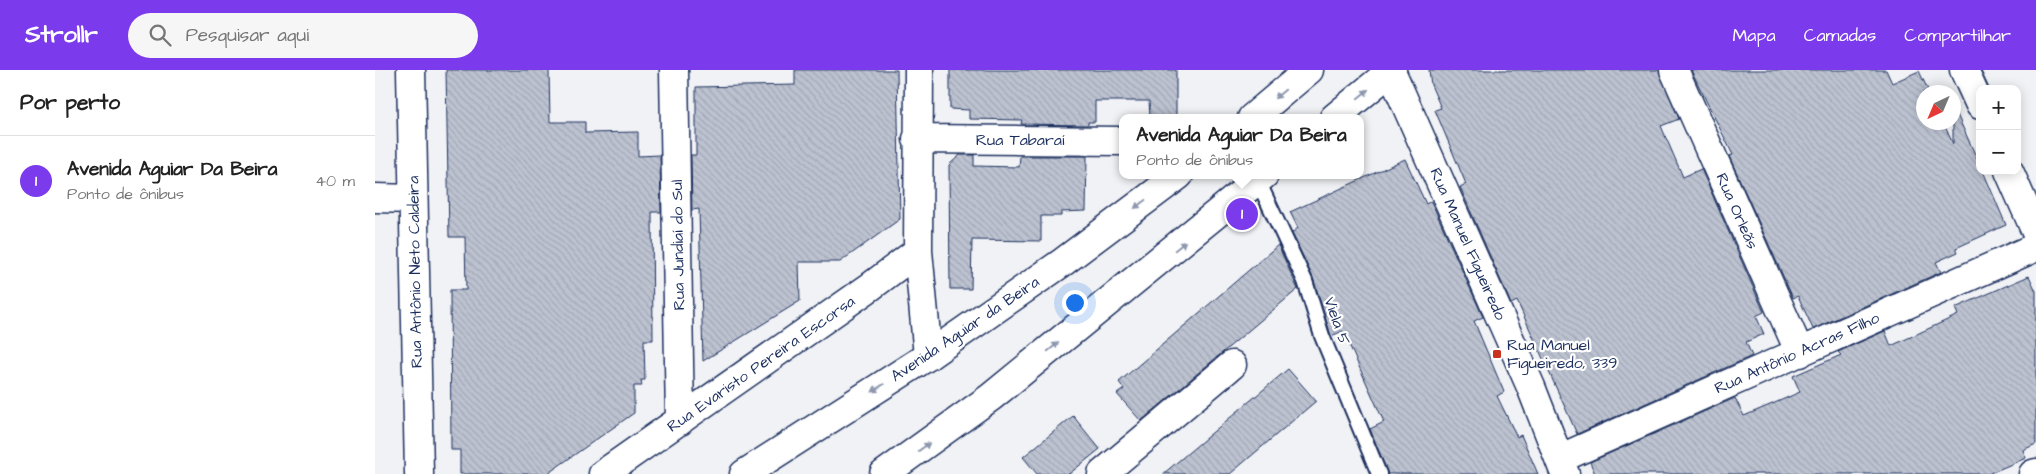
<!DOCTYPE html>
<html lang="pt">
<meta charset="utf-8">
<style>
:root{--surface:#fff;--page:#f6f6f6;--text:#222;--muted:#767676;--line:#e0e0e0;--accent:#7c3aed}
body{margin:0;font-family:"Architects Daughter",sans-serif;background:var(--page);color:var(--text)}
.controls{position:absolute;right:15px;top:15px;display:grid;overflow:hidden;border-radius:10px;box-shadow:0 2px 12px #0003}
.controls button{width:45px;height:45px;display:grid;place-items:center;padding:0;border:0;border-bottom:1px solid var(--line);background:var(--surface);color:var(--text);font:25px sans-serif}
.compass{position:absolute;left:1541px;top:15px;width:45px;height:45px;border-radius:50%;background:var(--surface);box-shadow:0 2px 12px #0003;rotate:224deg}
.you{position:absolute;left:699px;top:232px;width:18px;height:18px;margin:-12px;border:4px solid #fff;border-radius:50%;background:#1a73e8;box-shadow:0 0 0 8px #1a73e833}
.badge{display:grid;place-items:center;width:32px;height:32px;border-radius:50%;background:var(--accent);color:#fff;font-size:16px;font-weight:700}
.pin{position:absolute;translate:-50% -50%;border:2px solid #fff;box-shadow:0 1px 5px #0006}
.popup{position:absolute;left:744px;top:44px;width:245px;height:65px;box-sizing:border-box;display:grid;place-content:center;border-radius:10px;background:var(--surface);filter:drop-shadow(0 1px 4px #0005);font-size:16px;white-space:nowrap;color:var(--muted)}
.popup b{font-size:19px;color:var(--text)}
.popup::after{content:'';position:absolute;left:50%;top:100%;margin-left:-10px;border:10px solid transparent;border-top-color:var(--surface)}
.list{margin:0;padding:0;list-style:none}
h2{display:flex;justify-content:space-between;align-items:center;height:65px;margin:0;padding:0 20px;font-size:21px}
h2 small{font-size:16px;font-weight:400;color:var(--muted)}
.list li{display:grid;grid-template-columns:32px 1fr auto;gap:15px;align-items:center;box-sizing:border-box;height:90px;padding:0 20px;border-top:1px solid var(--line)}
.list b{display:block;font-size:19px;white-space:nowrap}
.list p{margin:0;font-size:16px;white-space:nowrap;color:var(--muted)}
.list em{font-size:16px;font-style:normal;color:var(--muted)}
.icon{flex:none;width:28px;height:28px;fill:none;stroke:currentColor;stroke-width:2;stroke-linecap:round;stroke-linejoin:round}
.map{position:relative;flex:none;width:1661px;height:404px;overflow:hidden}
header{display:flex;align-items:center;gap:30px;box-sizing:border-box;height:70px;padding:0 25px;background:var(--accent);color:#fff}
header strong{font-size:24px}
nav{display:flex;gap:28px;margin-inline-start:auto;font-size:18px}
.search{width:350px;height:45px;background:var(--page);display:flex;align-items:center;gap:12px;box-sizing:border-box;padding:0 18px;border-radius:28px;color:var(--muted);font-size:19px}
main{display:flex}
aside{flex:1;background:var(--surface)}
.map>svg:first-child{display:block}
.building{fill:url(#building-back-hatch);stroke:#1b2f5e}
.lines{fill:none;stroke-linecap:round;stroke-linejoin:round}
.service-casing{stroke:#1b2f5e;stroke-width:18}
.minor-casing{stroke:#1b2f5e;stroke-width:31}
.secondary-casing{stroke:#1b2f5e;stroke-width:31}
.service{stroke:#fff;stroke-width:14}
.minor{stroke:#fff;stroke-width:28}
.secondary{stroke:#fff;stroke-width:28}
.oneway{fill:#8d97ae}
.poi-dot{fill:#c8321e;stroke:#fff;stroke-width:2}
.labels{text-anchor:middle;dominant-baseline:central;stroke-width:4.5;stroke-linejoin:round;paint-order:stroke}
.street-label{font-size:16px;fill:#1b2f5e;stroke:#fff}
.poi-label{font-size:16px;fill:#1b2f5e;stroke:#fff;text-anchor:start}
</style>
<header>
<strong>Strollr</strong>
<div class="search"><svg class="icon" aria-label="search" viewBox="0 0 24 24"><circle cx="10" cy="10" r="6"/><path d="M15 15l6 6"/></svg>Pesquisar aqui</div>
<nav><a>Mapa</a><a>Camadas</a><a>Compartilhar</a></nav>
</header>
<main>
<aside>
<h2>Por perto<small></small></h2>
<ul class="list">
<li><span class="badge">1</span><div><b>Avenida Aguiar Da Beira</b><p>Ponto de ônibus</p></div><em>40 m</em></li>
</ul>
</aside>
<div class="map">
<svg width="1661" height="404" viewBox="0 0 1661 404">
<defs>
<pattern id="building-back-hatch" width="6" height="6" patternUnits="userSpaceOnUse" patternTransform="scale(1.25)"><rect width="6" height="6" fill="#bcc2d0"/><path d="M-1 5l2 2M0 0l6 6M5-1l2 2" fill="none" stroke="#a1a7b5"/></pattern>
</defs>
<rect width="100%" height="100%" fill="#f1f2f5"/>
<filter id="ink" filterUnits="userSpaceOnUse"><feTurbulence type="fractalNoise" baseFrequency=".02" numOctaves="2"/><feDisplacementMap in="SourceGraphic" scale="10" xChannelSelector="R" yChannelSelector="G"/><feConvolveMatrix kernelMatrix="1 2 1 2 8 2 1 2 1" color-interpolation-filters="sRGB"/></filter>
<g filter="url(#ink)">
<path class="building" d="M71 0H174L175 52H210V63L263 62V86L285 85 286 142H277L278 270H269L270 310H266L267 316H259V343L172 404H85V380H76L75 220H91L90 167H74Z
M420 0H522L525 149 465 192H424L425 231 328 291 324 139 317 140 316 85H321V17L420 15Z
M575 0H801V48H775L774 31H720V52H713V55L646 54 647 50 594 49V40L575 39Z
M1054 0H1284L1304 49 1286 56 1308 107 1326 99 1389 242 1381 246 1389 264 1371 272 1377 286 1202 364 1142 231 1136 234 1085 117 1091 114 1060 40 1066 38 1056 15Z
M1316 0H1511L1517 13 1544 1 1554 22H1548V52H1568L1578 74V36L1605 95V101H1608L1631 155 1581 178 1583 182 1561 192 1566 202 1438 259 1423 226 1418 228 1354 86 1358 85Z
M585 85H599V96L644 97 645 86H712L711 141 686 142V146H666V171L597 170 596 219H575L574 95Z
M1030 89 1051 134 1056 131 1108 247 1099 251 1129 322 1122 326 1142 367 1146 365 1163 404H1013L995 359 1009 352 968 261 956 266 938 208 917 163 923 158 915 142Z
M903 175 923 219 766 351 742 324 749 319 744 312Z
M1654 206 1661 221V374L1648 380 1651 388 1613 404H1220L1215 392 1360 328 1369 346 1402 332 1425 322 1418 306 1466 285 1463 282 1510 261 1516 276 1583 245 1580 238Z
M913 299 941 331 855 404H788Z
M698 346 725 379 694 404H662L648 387Z"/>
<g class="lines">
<g class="service-casing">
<path id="service" d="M883 111 930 211 947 266 1004 404"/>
</g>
<g class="minor-casing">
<path id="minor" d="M36 0 44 404
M299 0 305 351
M544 0 543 181 553 286
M1299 0 1425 283
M1589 0 1605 35
M1016 1 1156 317 1190 404
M542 69 748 71
M1634 101 1661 162
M0 128 38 129
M1184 389 1661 177
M228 404 495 217 543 181
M727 404 857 295
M1658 404 1661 403"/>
</g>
<g class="secondary-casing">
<path id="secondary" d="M877 48 934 0
M959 48 1017 0
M369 404 553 286 688 192 804 105
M509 404 616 327 889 105"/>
</g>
<use href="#service" class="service"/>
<use href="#minor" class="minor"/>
<use href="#secondary" class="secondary"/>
</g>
<defs><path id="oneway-solid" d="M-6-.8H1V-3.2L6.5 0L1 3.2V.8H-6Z" transform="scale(1.25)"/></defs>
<g class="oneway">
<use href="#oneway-solid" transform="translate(905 24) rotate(140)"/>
<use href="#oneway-solid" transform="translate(988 24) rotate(-40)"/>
<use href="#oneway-solid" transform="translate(765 134) rotate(143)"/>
<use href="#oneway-solid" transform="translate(805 176) rotate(-39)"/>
<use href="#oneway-solid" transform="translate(678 277) rotate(-39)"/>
<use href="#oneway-solid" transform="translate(503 318) rotate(147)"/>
<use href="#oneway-solid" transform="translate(549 377) rotate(-36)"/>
</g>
</g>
<rect class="poi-dot" x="1117" y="279" width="10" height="10" rx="2.5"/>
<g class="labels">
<g class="street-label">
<text x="645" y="70">Rua Tabaraí</text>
<text transform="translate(1362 141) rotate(66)">Rua Orleãs</text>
<text transform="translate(1093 174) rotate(66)">Rua Manuel Figueiredo</text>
<text transform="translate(303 175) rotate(-91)">Rua Jundiaí do Sul</text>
<text transform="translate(40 202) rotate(-91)">Rua Antônio Neto Caldeira</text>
<text transform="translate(962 251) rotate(71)">Viela 5</text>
<text transform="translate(590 259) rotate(-34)">Avenida Aguiar da Beira</text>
<text transform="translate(1422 283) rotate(-24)">Rua Antônio Acras Filho</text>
<text transform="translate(386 294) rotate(-35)">Rua Evaristo Pereira Escorsa</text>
</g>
<g class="poi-label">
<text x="1132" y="275">Rua Manuel<tspan x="1132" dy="18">Figueiredo, 339</tspan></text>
</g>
</g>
</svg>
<div class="controls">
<button>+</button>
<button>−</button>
</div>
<svg class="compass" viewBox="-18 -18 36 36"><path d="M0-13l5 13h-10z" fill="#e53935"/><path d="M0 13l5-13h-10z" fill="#767676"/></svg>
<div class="you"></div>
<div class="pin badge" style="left:867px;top:144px">1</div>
<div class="popup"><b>Avenida Aguiar Da Beira</b>Ponto de ônibus</div>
</div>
</main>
